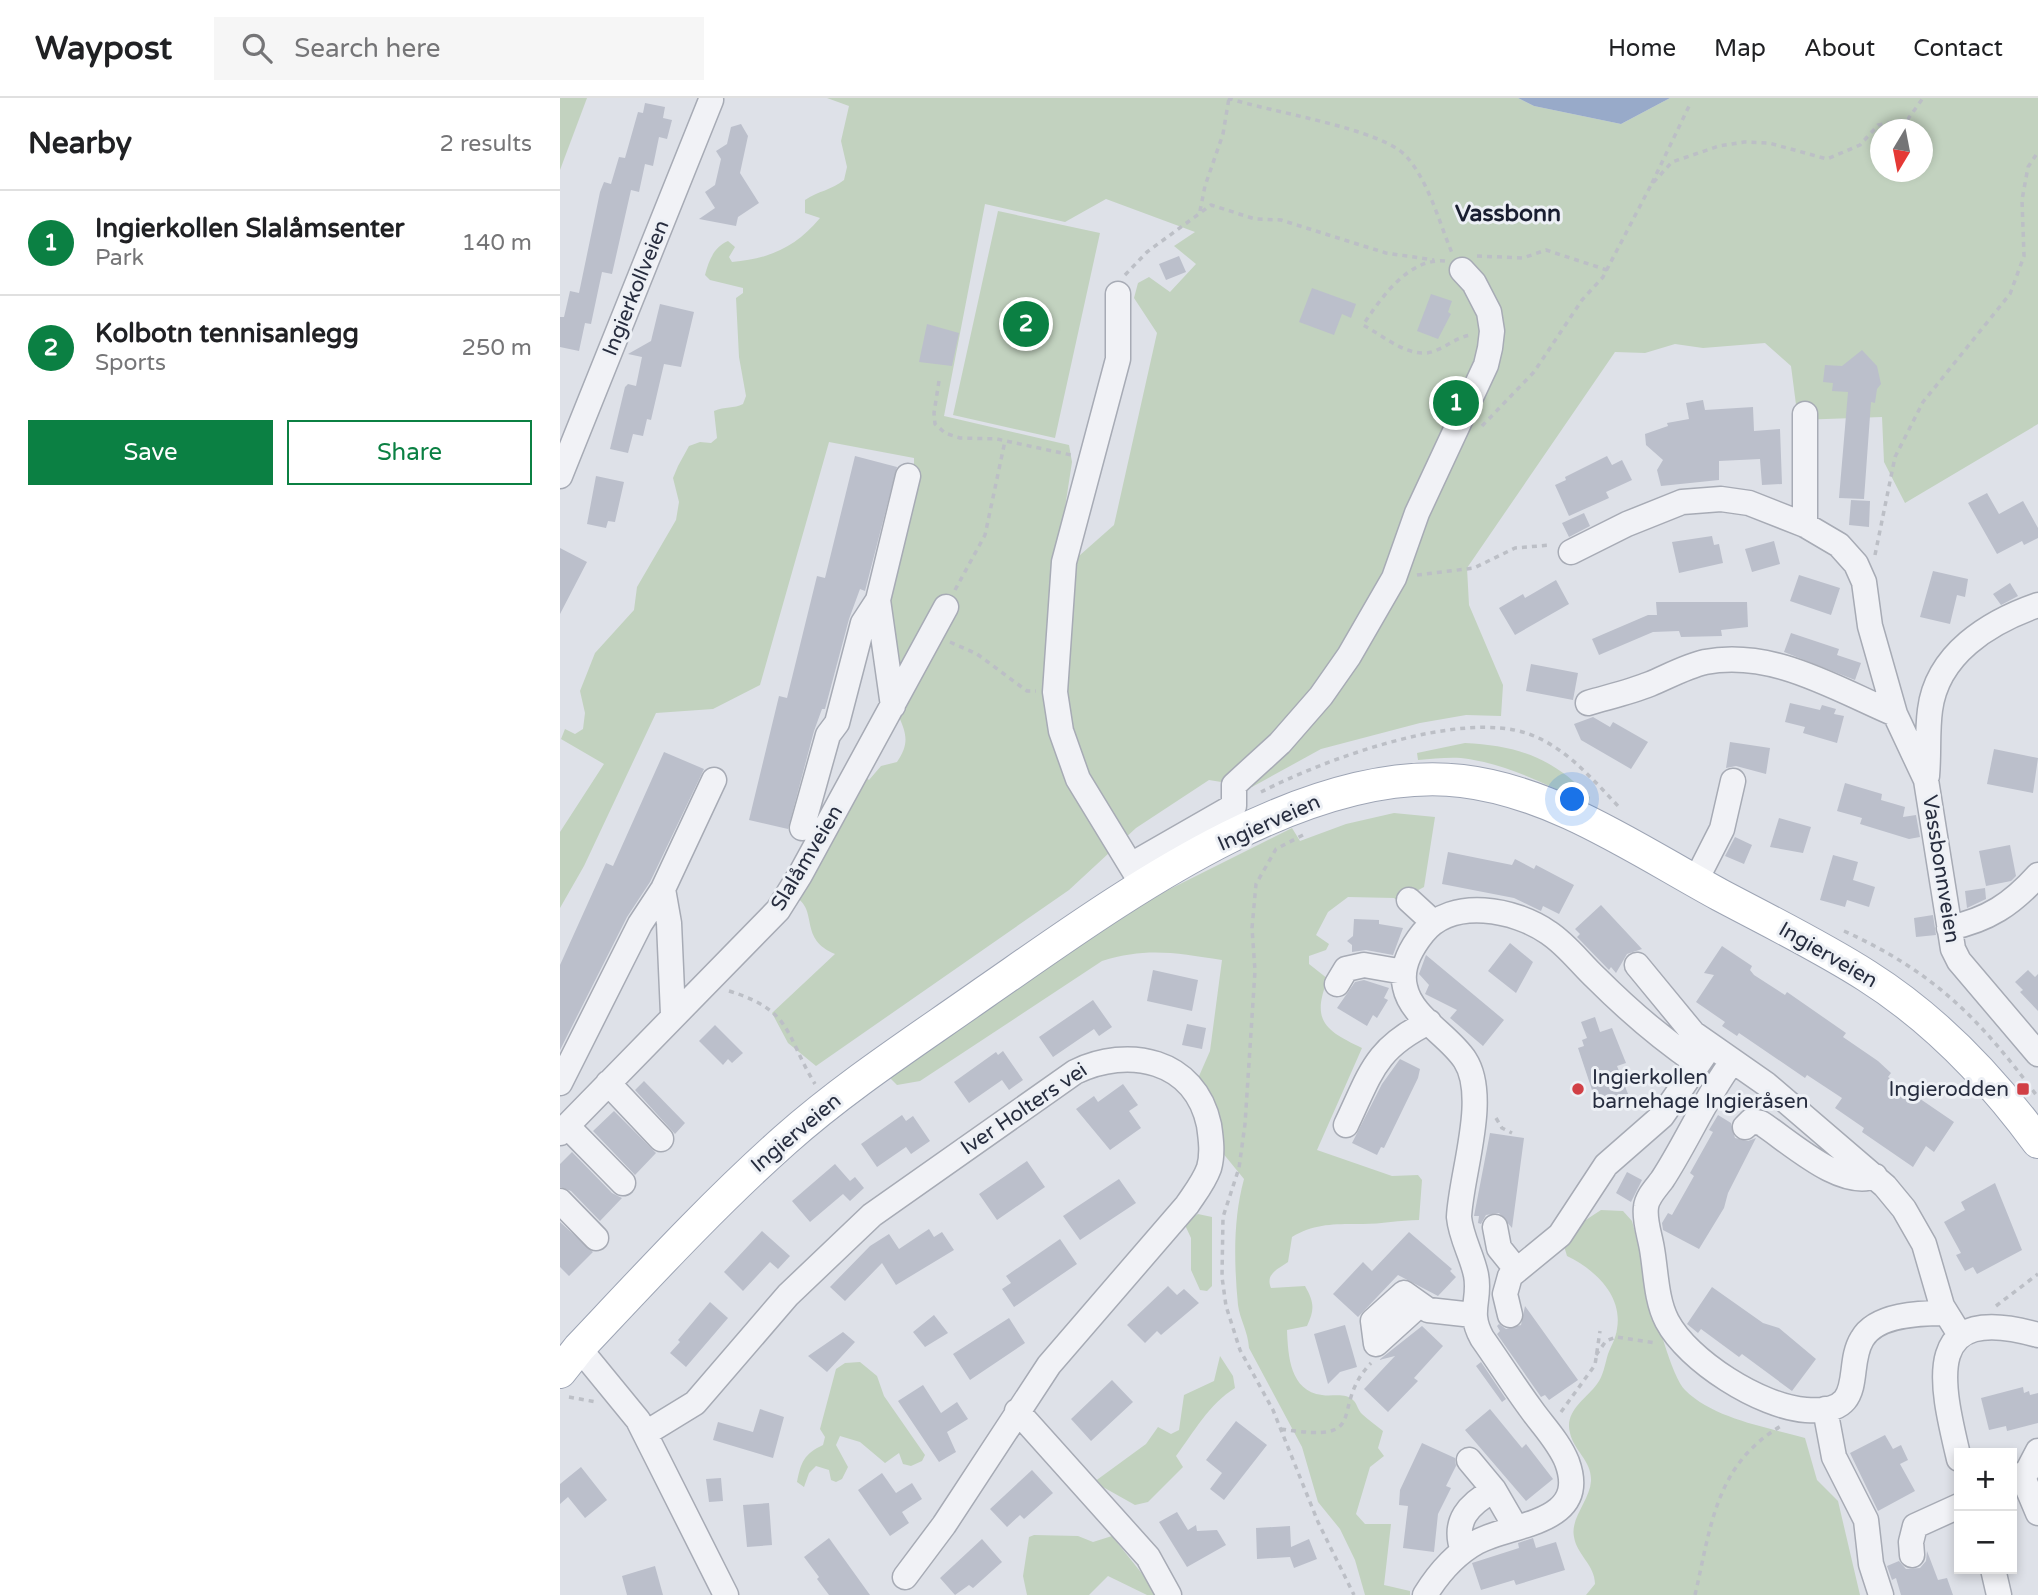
<!DOCTYPE html>
<meta charset="utf-8">
<style>
:root{--surface:#fff;--page:#f6f6f6;--text:#202124;--muted:#757577;--line:#e0e0e0;--accent:#0b8043}
body{margin:0;font-family:"Varela Round",sans-serif;background:var(--page);color:var(--text)}
.controls{position:absolute;right:21px;bottom:21px;display:grid;overflow:hidden;border-radius:0px;box-shadow:0 4px 10px #0003}
.controls button{width:63px;height:63px;display:grid;place-items:center;padding:0;border:0;border-bottom:2px solid var(--line);background:var(--surface);color:var(--text);font:35px sans-serif}
.compass{position:absolute;left:1310px;top:21px;width:63px;height:63px;border-radius:50%;background:var(--surface);box-shadow:0 4px 10px #0003;rotate:190deg}
.you{position:absolute;left:1013px;top:702px;width:24px;height:24px;margin:-18px;border:5px solid #fff;border-radius:50%;background:#1a73e8;box-shadow:0 0 0 10px #1a73e833}
.badge{display:grid;place-items:center;width:46px;height:46px;border-radius:50%;background:var(--accent);color:#fff;font-size:23px;font-weight:700}
.pin{position:absolute;translate:-50% -50%;border:4px solid #fff;box-shadow:0 2px 7px #0006}
.list{margin:0;padding:0;list-style:none}
h2{display:flex;justify-content:space-between;align-items:center;height:91px;margin:0;padding:0 28px;font-size:30px}
h2 small{font-size:23px;font-weight:400;color:var(--muted)}
.list li{display:grid;grid-template-columns:46px 1fr auto;gap:21px;align-items:center;box-sizing:border-box;height:105px;padding:0 28px;border-top:2px solid var(--line)}
.list b{display:block;font-size:26px;white-space:nowrap}
.list p{margin:0;font-size:23px;white-space:nowrap;color:var(--muted)}
.list em{font-size:23px;font-style:normal;color:var(--muted)}
.actions{display:flex;gap:14px;padding:21px 28px}
.actions a{flex:1;padding:16px 0;border:2px solid var(--accent);border-radius:0px;text-align:center;font-size:24px;color:var(--accent)}
.actions .main{background:var(--accent);color:#fff}
.icon{flex:none;width:38px;height:38px;fill:none;stroke:currentColor;stroke-width:2;stroke-linecap:round;stroke-linejoin:round}
.map{position:relative;flex:none;width:1478px;height:1497px;overflow:hidden}
header{display:flex;align-items:center;gap:42px;box-sizing:border-box;height:98px;padding:0 35px;background:var(--surface);border-bottom:2px solid var(--line)}
header strong{font-size:33px}
nav{display:flex;gap:38px;margin-inline-start:auto;font-size:24px}
.search{width:490px;height:63px;background:var(--page);display:flex;align-items:center;gap:18px;box-sizing:border-box;padding:0 24px;border-radius:0px;color:var(--muted);font-size:26px}
main{display:flex}
aside{flex:1;background:var(--surface)}
.map>svg:first-child{display:block}
.green{fill:#c2d2bf;fill-rule:evenodd}
.water{fill:#98aac9}
.building{fill:#bbbfcb}
.lines{fill:none;stroke-linecap:round;stroke-linejoin:round}
.minor-casing{stroke:#a7abb5;stroke-width:27}
.major-casing{stroke:#9da4b4;stroke-width:34}
.path{stroke:#bcbfc6;stroke-width:3.5;stroke-dasharray:5 5;stroke-linecap:butt}
.minor{stroke:#f1f2f6;stroke-width:24}
.major{stroke:#fff;stroke-width:32}
.poi-dot{fill:#d13f45;stroke:#edf0f5;stroke-width:2.5}
.labels{text-anchor:middle;dominant-baseline:central;stroke-width:6;stroke-linejoin:round;paint-order:stroke}
.street-label{font-size:21px;fill:#272d3f;stroke:#edf0f5}
.poi-label{font-size:21px;fill:#272d3f;stroke:#edf0f5;text-anchor:start}
.neighbourhood-label{font-size:23px;font-weight:bold;fill:#191e30;stroke:#edf0f5}
</style>
<header>
<strong>Waypost</strong>
<div class="search"><svg class="icon" aria-label="search" viewBox="0 0 24 24"><circle cx="10" cy="10" r="6"/><path d="M15 15l6 6"/></svg>Search here</div>
<nav><a>Home</a><a>Map</a><a>About</a><a>Contact</a></nav>
</header>
<main>
<aside>
<h2>Nearby<small>2 results</small></h2>
<ul class="list">
<li><span class="badge">1</span><div><b>Ingierkollen Slalåmsenter</b><p>Park</p></div><em>140 m</em></li>
<li><span class="badge">2</span><div><b>Kolbotn tennisanlegg</b><p>Sports</p></div><em>250 m</em></li>
</ul>
<div class="actions"><a class="main">Save</a><a>Share</a></div>
</aside>
<div class="map">
<svg width="1478" height="1497" viewBox="0 0 1478 1497">
<rect width="100%" height="100%" fill="#dee1e8"/>
<path class="green" d="M0 0H27L0 72Z
M267 0H958L974 8 1061 26 1110 0H1478V326L1345 405 1324 364 1322 319 1238 322 1231 268 1205 245 1143 250 1115 246 1085 255 1055 254 907 470 909 507 943 587 941 618 906 617 860 625 761 651 692 689 649 682 576 730 509 792 256 968 228 945 212 915 275 856C239 841 258 814 237 800L304 678 309 682 321 668 337 664C349 646 347 637 339 619L325 494 354 375V360L269 344 200 587 153 611 96 615 24 768 0 810V734L44 666 1 641 5 631 15 636 23 631 25 615 20 593 35 555 74 512 77 489 116 422 119 404 113 380 118 368 129 348 140 344 151 345 157 340 154 313C165 308 174 311 183 306L186 298 179 259 176 200 183 195V190L150 182 145 177C149 162 154 149 168 143L175 149 169 159 172 164C209 161 236 149 260 120L245 115V102C258 93 272 92 284 82L287 69 281 43 289 8ZM1321 32H1363V74H1321ZM546 101 635 134 614 148 636 166 610 194 589 179 578 185 574 200 597 235 554 427 511 465 497 462 512 364 509 347 384 318 425 106 505 124Z
M438 113 540 135 495 340 393 317Z
M905 645C958 648 992 659 1030 699L1028 707C989 687 945 665 901 660 887 659 872 661 858 662L857 655Z
M834 715 875 719 864 789 838 803 834 800 788 799 768 814 756 837 769 846 766 852 749 858V866L768 881C750 924 767 933 802 950L757 1052 832 1078 858 1077 862 1082 859 1122C840 1122 821 1126 803 1126 776 1126 755 1125 732 1139L728 1164C718 1171 705 1176 711 1190L745 1188C754 1204 755 1211 747 1228L727 1232C728 1258 730 1293 762 1297 772 1299 786 1294 794 1303 797 1306 798 1312 802 1316 808 1322 816 1327 823 1333L818 1350 824 1358 810 1369 796 1416 805 1426H831L824 1487 850 1493V1497H805L795 1462 780 1431 758 1404 742 1349 689 1250C688 1233 680 1222 678 1207 674 1166 673 1121 684 1081L657 1048 636 985 650 953 662 862C616 855 587 849 542 863L360 983 337 987 329 979 478 871 590 801 732 730 740 743 786 726Z
M1041 1112 1063 1113 1072 1123C1081 1156 1106 1273 1125 1292 1154 1321 1207 1329 1245 1340L1257 1382 1278 1403 1300 1497H1026L1035 1486C1035 1467 1017 1457 1014 1439 1010 1420 1030 1402 1031 1383 1032 1363 1014 1353 1010 1335 1004 1313 1026 1301 1037 1286 1043 1279 1045 1266 1048 1256 1051 1248 1056 1240 1057 1231 1063 1197 1034 1171 1007 1158L1004 1148 1015 1129Z
M638 1116 652 1119V1188L647 1193 640 1192 631 1172V1140L624 1125Z
M660 1258 673 1278 675 1290C649 1306 634 1334 616 1358L623 1369 588 1404 575 1407 534 1384 586 1346 598 1329 611 1336 619 1332 624 1297 654 1283Z
M300 1264 317 1278 324 1298 365 1357 362 1363 351 1368 343 1366 339 1355 325 1365 300 1344 280 1338 276 1347 288 1369 282 1381 276 1384 271 1382 269 1372 256 1368 249 1375 244 1389 237 1384C241 1364 244 1356 263 1347L265 1339 260 1331 276 1271 285 1265Z
M474 1437 518 1438 533 1444 552 1438 599 1497H587L548 1478 529 1497H467L463 1478 469 1439Z"/>
<path class="water" d="M958 0H1110L1061 26 974 8Z"/>
<path class="building" d="M85 5 105 9 103 20 112 22 107 41 99 39 93 68 85 66 79 94 71 92 52 176 42 174 31 226 25 225 19 253 0 249V219H4L10 193 19 195 40 94 44 84 51 86 59 59 65 60 78 14 83 15Z
M181 26 188 38 180 75 199 105 178 119 176 128 139 121 155 110 145 94 155 87 161 61 156 53 167 46 171 29Z
M619 158 626 174 606 182 599 166Z
M752 190 796 206 791 220 782 216 774 237 739 224Z
M871 196 892 203 888 214 891 216 878 241 857 233Z
M100 206 134 214 121 269 104 266 91 322 87 321 83 338 73 336 68 355 50 351 65 289 68 286 76 288 82 259 68 256 91 243Z
M367 226 399 235 392 268 359 264Z
M1302 252 1317 268 1321 286 1317 291 1315 305 1311 304 1304 401 1279 400 1288 294 1272 293 1273 285 1263 284 1265 267 1282 268Z
M1143 302 1145 312 1193 309 1194 333 1220 331 1222 386 1202 387 1200 361 1159 363V382L1101 388 1097 372 1103 362 1086 347 1085 336 1108 328 1107 325 1129 321 1126 305Z
M295 358 337 369 305 493 300 491 289 521 265 611H262L254 633 228 731 189 722 219 598 227 600 257 478 265 480Z
M1047 358 1052 367 1062 362 1072 382 1046 394 1049 400 1009 418 995 387 1006 382 1005 379Z
M36 378 64 384 55 424 48 423 46 430 27 426Z
M1427 395 1439 416 1463 403 1478 430V440L1464 447 1462 443 1437 456 1408 405Z
M1291 402 1310 403 1309 429 1289 427Z
M1024 415 1030 428 1009 439 1002 425Z
M1152 438 1154 447 1159 446 1163 465 1119 475 1112 444Z
M1214 443 1220 466 1192 474 1185 451Z
M0 450 27 464 0 516Z
M1373 473 1408 481 1405 499 1397 497 1390 526 1360 519Z
M1239 477 1280 490 1271 517 1230 503Z
M996 482 1009 506 955 537 939 510 963 496 965 500Z
M1450 485 1458 498 1441 507 1433 496Z
M1096 504H1187L1188 529 1161 532 1162 538 1121 539 1119 533 1093 534 1039 557 1032 541 1088 517H1097Z
M1231 535 1279 551 1277 557 1301 565 1295 582 1224 554Z
M971 566 1018 575 1013 602 966 593Z
M1230 605 1260 612 1262 607 1276 611 1274 616 1284 618 1277 645 1243 635 1245 629 1225 624Z
M1033 619 1050 629 1053 624 1088 644 1071 671 1021 642 1014 626Z
M1170 644 1210 650 1206 676 1176 668 1166 670Z
M1434 651 1478 660 1473 695 1427 686Z
M104 654 144 671 90 784 67 819 0 952V867L46 765 53 768Z
M1285 685 1322 696 1321 702 1345 709 1343 719 1356 717 1360 739 1349 741 1300 726 1302 720 1277 713Z
M1219 720 1251 729 1243 755 1210 749Z
M1175 739 1192 747 1184 766 1165 758Z
M1450 747 1456 778 1451 783 1426 788 1419 753Z
M888 754 952 767 955 761 974 771 976 767 1014 787 999 816 983 808 981 813 954 800 882 786Z
M1273 757 1298 764 1293 782 1315 789 1309 809 1287 802 1285 809 1260 802Z
M1425 790 1426 801 1407 810 1405 793Z
M1041 807 1082 851 1067 856 1056 875 1051 869 1049 872 1017 839 1020 836 1015 831Z
M1373 817 1376 837 1356 839 1354 820Z
M794 821 819 822V826L843 830 833 857 806 852 792 854V847L787 843 793 838Z
M950 845 973 864 956 895 928 873Z
M1162 848 1192 868 1190 872 1194 877 1225 897 1227 894 1286 935 1283 939 1318 963 1331 975 1328 979 1394 1024 1374 1054 1366 1048 1353 1069 1302 1034 1304 1030 1275 1010 1282 1000 1247 977 1245 980 1179 935 1177 938 1162 928 1165 924 1136 904 1154 877 1144 875Z
M866 857 944 922 923 948 890 920 897 912 865 896 869 887 859 876Z
M593 872 638 882 632 913 587 903Z
M1468 872 1475 879 1478 876V913L1460 894 1463 892 1455 884Z
M804 882 829 890 824 900 828 902 817 920 813 917 807 928 777 910 795 884Z
M533 902 552 929 539 938 534 931 493 959 479 939Z
M1035 919 1040 934 1052 930 1066 965 1057 968 1070 1001 1039 1013 1018 950 1024 948 1022 942 1027 940 1021 924Z
M627 926 646 930 642 951 622 947Z
M155 927 183 955 172 965 168 961 163 967 139 943Z
M443 953 463 982 449 992 442 982 409 1005 394 984 436 954 438 957Z
M840 961 860 971 858 980 824 1050 821 1049 817 1057 792 1045 822 986Z
M84 983 125 1025 115 1036 75 992Z
M563 986 578 1007 569 1013 581 1030 550 1052 516 1011 534 998 538 1004Z
M54 1013 96 1055 75 1077 33 1033Z
M342 1017 346 1023 353 1018 370 1043 351 1056 346 1049 317 1069 301 1046Z
M1158 1017 1171 1025 1175 1040 1188 1043 1196 1040 1168 1095 1164 1110 1139 1151 1103 1132 1102 1125 1108 1115 1112 1117 1134 1078 1130 1075 1153 1034 1149 1032Z
M930 1035 964 1040 952 1130 939 1115 926 1117 921 1126 918 1125 919 1118H914Z
M12 1054 52 1095 62 1100 40 1123 11 1093 0 1089V1066Z
M467 1063 485 1089 437 1122 419 1096Z
M275 1066 290 1083 295 1079 304 1090 290 1103 283 1096 250 1124 232 1103Z
M1067 1074 1082 1082 1071 1104 1056 1095Z
M559 1081 576 1105 520 1142 503 1118Z
M1435 1085 1462 1152 1417 1176 1413 1169 1405 1173 1396 1157 1401 1155 1384 1124 1405 1112 1401 1104Z
M0 1124 33 1154 9 1178 0 1169Z
M369 1131 374 1139 382 1134 394 1152 336 1187 322 1165 285 1203 270 1189 310 1148 329 1136 339 1151Z
M202 1133 230 1158 218 1171 210 1164 183 1193 164 1174Z
M849 1134 892 1171 890 1173 896 1179 878 1198 838 1177 798 1219 773 1196 803 1164 812 1173Z
M500 1141 517 1166 454 1209 442 1191 451 1185 446 1178Z
M608 1188 617 1197 624 1191 639 1205 601 1237 597 1233 585 1245 567 1227Z
M1152 1189 1203 1225 1219 1230 1256 1261 1232 1293 1182 1256 1179 1259 1141 1231 1138 1235 1127 1226Z
M150 1204 168 1220 126 1269 110 1255 120 1244 118 1242Z
M965 1208 1018 1282 989 1302 985 1297 981 1299 937 1236 940 1233 937 1228 939 1226 946 1231 961 1227Z
M374 1217 388 1235 365 1249 353 1234Z
M449 1220 465 1245 410 1282 393 1256Z
M785 1227 797 1269 780 1274 768 1286 754 1236Z
M862 1228 883 1248 854 1280 858 1283 828 1314 804 1291 835 1258 819 1262Z
M283 1234 295 1244 267 1274 248 1258Z
M921 1264 946 1301 942 1304 916 1268Z
M552 1282 573 1304 531 1343 511 1321Z
M363 1287 381 1315 397 1304 408 1321 387 1334 396 1354 379 1364 338 1303Z
M1463 1289 1464 1295 1469 1293 1470 1297 1478 1295V1325L1447 1333 1446 1328 1429 1332 1421 1300Z
M200 1311 224 1319 213 1360 153 1342 158 1324 193 1334Z
M930 1311 962 1350 966 1346 993 1381 966 1403 905 1332Z
M676 1323 707 1347 664 1402 650 1391 662 1375 646 1362Z
M1325 1337 1333 1351 1341 1347 1348 1362 1340 1366 1355 1393 1318 1413 1290 1355Z
M862 1345 895 1360 896 1368 886 1388 891 1390 878 1416 874 1454 843 1450 848 1408 839 1407 840 1392Z
M21 1369 47 1402 25 1420 8 1399 0 1406V1386Z
M472 1372 493 1395 464 1421 460 1417 447 1429 430 1411Z
M322 1375 336 1395 352 1385 362 1401 342 1414 349 1425 330 1438 298 1392Z
M161 1380 163 1403 149 1404 146 1381Z
M209 1405 212 1447 187 1449 183 1407Z
M617 1414 628 1432 636 1427 637 1433 657 1432 666 1447 627 1469 599 1424Z
M730 1428 731 1449 749 1441 757 1461 734 1470 730 1459 697 1461 696 1430Z
M269 1440 292 1472 310 1497H269L257 1481 259 1479 244 1459Z
M973 1440 976 1450 996 1444 1005 1472 956 1487 954 1482 921 1492 912 1465 959 1450 958 1445Z
M422 1441 442 1464 413 1490 409 1487 395 1497 380 1480Z
M1367 1453 1378 1482 1387 1480 1393 1497H1341L1336 1480 1332 1482 1327 1468 1339 1463 1346 1471 1360 1470 1366 1463Z
M95 1468 103 1497H67L62 1478Z"/>
<g class="lines">
<g class="minor-casing">
<path id="minor" d="M558 196V261L504 464 495 594 501 633 518 681 579 781
M0 378 151 2
M1245 427V316
M1011 454 1067 426 1122 404 1161 401 1189 405 1245 427 1279 447 1296 466 1304 484 1310 528 1335 616 1366 682 1393 851 1399 863 1478 956
M318 502 333 608
M1028 605C1048 599 1070 594 1090 586 1107 579 1127 568 1145 564 1213 551 1276 591 1335 616
M1367 678C1369 656 1367 634 1370 612 1377 556 1429 524 1478 507
M242 730 268 637 277 625 303 525 318 502 348 378
M571 767 674 708V687L720 645 761 598 789 558 834 480 857 415 926 267 930 250 932 233 929 214 914 185 902 172
M1135 784 1162 731 1173 683
M103 791 109 825 113 916
M849 802 873 824
M1389 830C1428 822 1452 806 1478 777
M1077 867 1133 935 1206 986 1325 1088 1344 1111 1364 1146 1382 1208 1400 1237
M777 886 786 871 804 867 844 874
M1172 964C1145 1000 1127 1044 1102 1082 1096 1090 1087 1099 1086 1109 1084 1122 1090 1138 1092 1151 1096 1174 1096 1202 1107 1223 1128 1263 1201 1309 1246 1312 1309 1317 1284 1270 1302 1241 1316 1216 1360 1215 1385 1215
M0 985 80 826 103 791 154 682
M48 985 101 1041
M786 1027C811 975 814 951 869 924
M7 1028 63 1085
M1185 1029 1191 1023 1201 1025C1229 1043 1281 1092 1315 1078
M0 1035 218 812 240 777 386 509
M0 1103 36 1140
M935 1129 939 1150 956 1171
M858 1208 816 1246 813 1223 844 1195 868 1212 913 1217
M950 1217 945 1196 950 1178 1000 1137 1046 1067 1102 1018 1147 953
M19 1250 78 1322 166 1497
M1265 1311 1274 1359 1306 1422 1311 1466 1321 1497
M457 1313 588 1459 609 1497
M86 1335 135 1305 228 1197 312 1117 515 974C568 948 635 961 649 1027 651 1041 653 1056 649 1070 644 1084 635 1095 627 1107L489 1267 384 1427 345 1479
M1399 1361C1380 1282 1362 1204 1478 1237
M909 1362 934 1392 956 1430
M1462 1377 1478 1415
M1452 1381 1467 1374 1478 1353
M903 1453C892 1423 909 1406 934 1392
M1352 1457 1351 1444 1355 1428 1399 1408
M1433 1471 1439 1497
M865 1497C878 1476 895 1456 917 1444 951 1425 1030 1427 1007 1364 999 1344 983 1328 971 1311 954 1288 939 1264 922 1240 907 1213 921 1202 916 1177 912 1157 901 1140 899 1119 901 1076 929 999 905 962 889 937 851 919 845 889 840 869 851 850 863 835 892 799 955 811 989 835 1007 847 1020 865 1036 880 1066 910 1102 941 1137 965"/>
</g>
<g class="major-casing">
<path id="major" d="M0 1274 19 1250C86 1179 152 1107 225 1042 287 987 357 942 425 894 551 807 741 664 902 683 995 694 1079 753 1160 797 1209 823 1260 848 1307 878 1375 921 1431 980 1478 1044"/>
</g>
<path class="path" d="M668 0C709 14 820 30 846 58 869 84 879 124 892 155
M1092 85 1130 6
M640 113 645 88 663 36 669 0
M917 158 963 160 986 152 1047 172
M885 163C848 160 821 200 803 227 824 238 852 264 877 252 889 247 899 238 912 237
M565 177 587 154 651 107 695 121 721 122 826 155 874 162
M379 283 374 315 375 326 385 335 400 340 437 341 511 357
M922 328 974 274 1022 202 1043 179 1091 87 1112 64 1159 48 1184 44 1209 45 1267 61 1300 47 1318 27 1348 21 1363 0
M1315 457 1335 359 1363 304 1450 196 1464 158 1462 102 1468 69 1478 54
M857 477 914 470 955 450 991 447
M395 492 425 437 445 343
M390 544 417 556 467 593H476
M701 694C763 662 900 611 969 636 1007 650 1033 682 1060 710
M743 737 716 751 696 786 692 830 695 873 685 1026 679 1070 663 1119 662 1179 666 1208 680 1252 713 1312 758 1424 794 1497
M1284 833C1374 874 1419 920 1477 998
M169 893C233 913 224 935 255 986
M936 1020 942 1030 952 1035
M1436 1208 1478 1176
M1036 1257 1046 1243 1056 1239 1096 1245
M9 1299 36 1304
M1001 1314 1035 1267 1040 1233
M721 1331C815 1346 767 1311 811 1265
M1135 1497C1151 1429 1155 1367 1221 1328"/>
<use href="#minor" class="minor"/>
<use href="#major" class="major"/>
</g>
<g class="poi-dot">
<circle cx="1018" cy="991" r="7"/>
<rect x="1456" y="984" width="14" height="14" rx="3.5"/>
</g>
<g class="labels">
<g class="street-label">
<text transform="translate(76 190) rotate(-68)">Ingierkollveien</text>
<text transform="translate(709 725) rotate(-24)">Ingierveien</text>
<text transform="translate(247 760) rotate(-59)">Slalåmveien</text>
<text transform="translate(1381 771) rotate(81)">Vassbonnveien</text>
<text transform="translate(1268 857) rotate(30)">Ingierveien</text>
<text transform="translate(464 1011) rotate(-34)">Iver Holters vei</text>
<text transform="translate(236 1035) rotate(-40)">Ingierveien</text>
</g>
<g class="poi-label">
<text x="1032" y="979">Ingierkollen<tspan x="1032" dy="24">barnehage Ingieråsen</tspan></text>
<text x="1449" y="991" text-anchor="end">Ingierodden</text>
</g>
<g class="neighbourhood-label">
<text x="948" y="116">Vassbonn</text>
</g>
</g>
</svg>
<div class="controls">
<button>+</button>
<button>−</button>
</div>
<svg class="compass" viewBox="-18 -18 36 36"><path d="M0-13l5 13h-10z" fill="#e53935"/><path d="M0 13l5-13h-10z" fill="#757577"/></svg>
<div class="you"></div>
<div class="pin badge" style="left:896px;top:305px">1</div>
<div class="pin badge" style="left:466px;top:226px">2</div>
</div>
</main>
